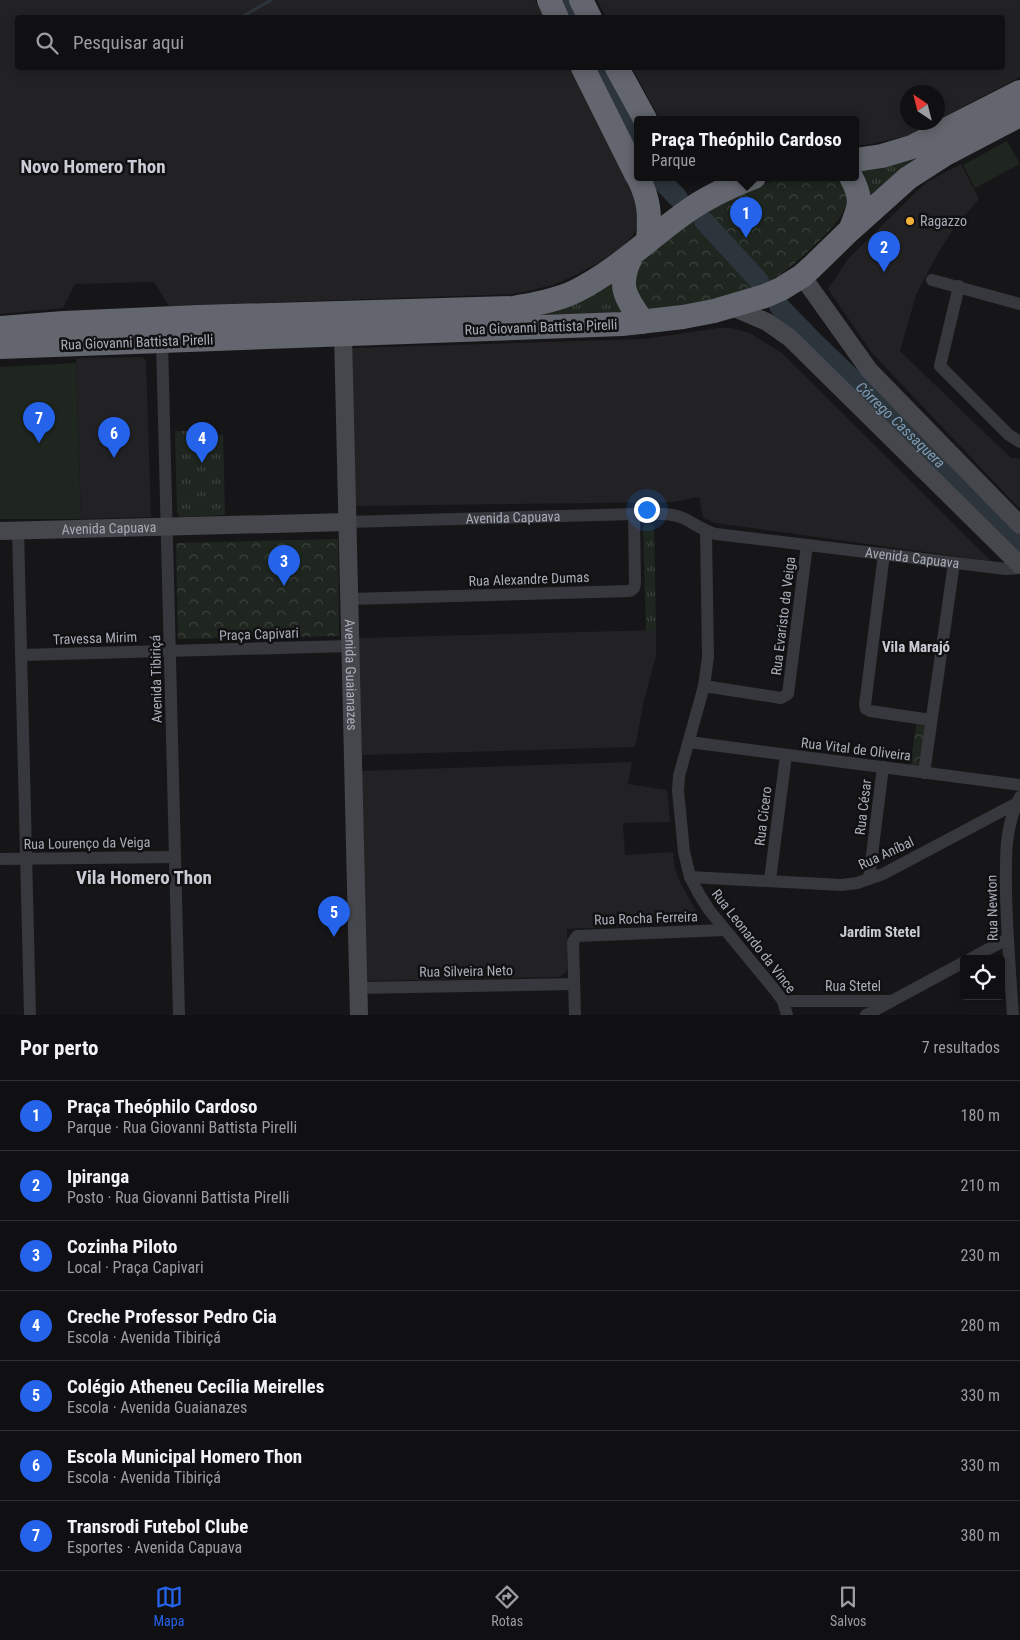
<!DOCTYPE html>
<html lang="pt">
<meta charset="utf-8">
<style>
:root{--surface:#101012;--page:#1e1e20;--text:#f1f3f6;--muted:#9c9d9f;--line:#303032;--accent:#2563eb}
body{margin:0;font-family:"Roboto Condensed",sans-serif;background:var(--page);color:var(--text)}
.controls{position:absolute;right:15px;bottom:15px;display:grid;overflow:hidden;border-radius:5px;box-shadow:0 2px 12px #0003}
.controls button{width:45px;height:45px;display:grid;place-items:center;padding:0;border:0;border-bottom:1px solid var(--line);background:var(--surface);color:var(--text);font:25px sans-serif}
.compass{position:absolute;left:900px;top:85px;width:45px;height:45px;border-radius:50%;background:var(--surface);box-shadow:0 2px 12px #0003;rotate:325deg}
.you{position:absolute;left:646px;top:509px;width:18px;height:18px;margin:-12px;border:4px solid #fff;border-radius:50%;background:#1a73e8;box-shadow:0 0 0 8px #1a73e833}
.badge{display:grid;place-items:center;width:32px;height:32px;border-radius:50%;background:var(--accent);color:#fff;font-size:16px;font-weight:700}
.pin{position:absolute;translate:-50% -41px;filter:drop-shadow(0 1px 2px #0008)}
.pin::after{content:'';position:absolute;top:26px;width:18px;height:15px;background:inherit;clip-path:polygon(0 0,100% 0,50% 100%)}
.popup{position:absolute;left:634px;top:116px;width:225px;height:65px;box-sizing:border-box;display:grid;place-content:center;border-radius:5px;background:var(--surface);filter:drop-shadow(0 1px 4px #0005);font-size:16px;white-space:nowrap;color:var(--muted)}
.popup b{font-size:19px;color:var(--text)}
.popup::after{content:'';position:absolute;left:50%;top:100%;margin-left:-10px;border:10px solid transparent;border-top-color:var(--surface)}
.list{margin:0;padding:0;list-style:none}
h2{display:flex;justify-content:space-between;align-items:center;height:65px;margin:0;padding:0 20px;font-size:21px}
h2 small{font-size:16px;font-weight:400;color:var(--muted)}
.list li{display:grid;grid-template-columns:32px 1fr auto;gap:15px;align-items:center;box-sizing:border-box;height:70px;padding:0 20px;border-top:1px solid var(--line)}
.list b{display:block;font-size:19px;white-space:nowrap}
.list p{margin:0;font-size:16px;white-space:nowrap;color:var(--muted)}
.list em{font-size:16px;font-style:normal;color:var(--muted)}
.icon{flex:none;width:28px;height:28px;fill:none;stroke:currentColor;stroke-width:2;stroke-linecap:round;stroke-linejoin:round}
.map{position:relative;flex:none;width:1020px;height:1015px;overflow:hidden}
.search{position:absolute;background:var(--surface);box-shadow:0 2px 12px #0003;left:15px;right:15px;top:15px;height:55px;display:flex;align-items:center;gap:12px;box-sizing:border-box;padding:0 18px;border-radius:5px;color:var(--muted);font-size:19px}
.sheet{height:555px;background:var(--surface)}
nav{display:flex;justify-content:space-around;align-items:center;box-sizing:border-box;height:70px;border-top:1px solid var(--line);background:var(--surface);font-size:14px;color:var(--muted)}
nav a{display:grid;justify-items:center;gap:2px}
nav .on{color:var(--accent)}
.map>svg:first-child{display:block}
.built{fill:#222225}
.grass{fill:url(#grass-tufts)}
.park{fill:url(#park-crowns)}
.garden{fill:#1e261f}
.lines{fill:none;stroke-linecap:round;stroke-linejoin:round}
.stream{stroke:#2c353c;stroke-width:3}
.river{stroke:#2c353c;stroke-width:20}
.street{stroke:#37383d;stroke-width:12}
.secondary{stroke:#45474d;stroke-width:18}
.highway{stroke:#63666e;stroke-width:24}
.poi-dot{fill:#f2b134;stroke:#111113;stroke-width:2}
.labels{text-anchor:middle;dominant-baseline:central;stroke-width:5;stroke-linejoin:round;paint-order:stroke}
.poi-label{font-size:14px;fill:#a8adb8;stroke:#111113;text-anchor:start}
.street-label{font-size:14px;fill:#a8adb8;stroke:#111113}
.water-label{font-size:15px;font-style:italic;fill:#7f9bb3;stroke:#111113}
.neighbourhood-label{font-size:15px;font-weight:bold;fill:#c9ccd4;stroke:#111113}
.district-label{font-size:19px;font-weight:bold;fill:#c9ccd4;stroke:#111113}
</style>
<div class="map">
<svg width="1020" height="1015" viewBox="0 0 1020 1015">
<defs>
<pattern id="grass-tufts" width="24" height="20" patternUnits="userSpaceOnUse" patternTransform="scale(1.25)"><rect width="24" height="20" fill="#1e261f"/><path d="M3 7l-1-3M5 7V3M7 7l1-3M15 17l-1-3M17 17v-4M19 17l1-3" fill="none" stroke="#3c433d"/></pattern>
<pattern id="park-crowns" width="20" height="18" patternUnits="userSpaceOnUse" patternTransform="scale(1.25)"><rect width="20" height="18" fill="#1e261f"/><path d="M2 6a3 3 0 1 1 6 0M12 15a3 3 0 1 1 6 0" fill="none" stroke="#3c433d"/></pattern>
</defs>
<rect width="100%" height="100%" fill="#161618"/>
<path class="built" d="M0 0H535L544 17 18 18V68H569L637 199 639 222 633 235 623 246 600 262 574 276 553 285 514 294 169 306 154 282 75 284 63 308 0 314Z
M597 0H1020V77L938 120V92H908V122L934 123 907 136 871 144 855 146V119H660L632 68H1002V18H606Z
M961 164 979 199 954 228 938 253 916 295 900 351 1011 458 1020 459V509L872 353 828 289 848 259 919 189 927 182Z
M719 328H729L748 332 782 353 991 561 715 523 703 518 699 497 673 502 357 506 355 504 352 348 644 339Z
M142 357 146 361 151 517 81 519 76 358Z
M656 630V656L644 700 635 747 360 755 358 638Z
M632 762 628 784 667 790 670 822 623 823 625 855 673 852 675 869 681 884 699 916V920L696 923 567 929V969L565 973 559 977 366 981 361 771Z"/>
<path class="grass" d="M943 144 870 200 856 169Z
M616 279 628 315 534 316Z
M175 431H189V436L223 435 225 515 180 517 177 513Z
M646 524 654 525 656 630 646 631 643 528Z"/>
<path class="park" d="M792 177H839L849 193C846 214 836 223 822 238 804 256 782 276 759 287 726 301 681 305 646 310L634 287V279L640 264 651 254 708 210 757 185Z
M338 539 339 636 178 639 176 543Z
M917 721 926 724 921 764 916 767 910 766Z"/>
<path class="garden" d="M1007 141 1020 164 975 188 963 165Z
M76 363 81 519H0V367Z"/>
<g class="lines">
<path class="stream" d="M240 18 271 0
M782 322 787 315"/>
<g class="river">
<path d="M566 0 575 18"/>
<path d="M600 68 637 140"/>
<path d="M658 177 678 198"/>
<path d="M704 221 759 281"/>
<path id="s1" d="M779 306 816 344 964 486 1020 544"/>
</g>
<g class="street">
<path d="M932 280 1020 304"/>
<path d="M959 286 940 366 1009 435 1020 442"/>
<path d="M162 342 179 1015"/>
<path id="s2" d="M347 522 634 514C650 514 668 512 683 518 694 523 703 531 716 534L1006 569 1020 568"/>
<path d="M18 530 30 1015"/>
<path d="M706 531 708 657 704 686 679 776 678 791 684 852 690 877 699 894 709 910 774 989 783 1001 787 1015"/>
<path d="M884 554 865 705 866 709 870 711 931 720"/>
<path d="M349 599 630 591 634 588 635 583 634 514"/>
<path d="M21 655 350 646"/>
<path d="M704 686 781 698 788 694 807 545"/>
<path d="M689 742 1020 785"/>
<path d="M924 773 954 563"/>
<path d="M0 859 175 857"/>
<path d="M690 877 842 885 857 883 883 874 1017 803 1020 797"/>
<path d="M869 879 883 767"/>
<path d="M770 880 786 755"/>
<path d="M970 959 1007 939"/>
<path d="M358 988 574 984"/>
<path d="M783 1001H890"/>
<path d="M575 1015 573 942 577 936 725 930"/>
<path d="M866 1015 964 962"/>
<path d="M1013 1015C1010 974 1007 934 1006 893 1006 861 1004 833 1017 803"/>
</g>
<g class="secondary">
<path d="M802 276 869 370 1020 525"/>
<path d="M732 307 767 322 790 338 1020 565"/>
<path id="s3" d="M343 334 359 1015"/>
<path id="s4" d="M0 531 347 522"/>
</g>
<path class="highway" d="M549 0 557 18
M581 0 590 18
M583 68 637 176
M617 68 645 119
M855 160 882 156 912 147 1020 92
M638 177C650 201 650 215 648 241
M851 177C863 199 860 206 851 228
M632 255C617 285 624 296 643 322
M0 328 64 323 198 317 514 308C534 304 555 301 574 292 617 271 650 237 689 210 709 196 731 186 754 177
M0 347 622 324 683 317 714 311 765 296 781 289 802 276 812 267 850 230 908 178 947 153 1020 115"/>
</g>
<circle class="poi-dot" cx="910" cy="221" r="5"/>
<g class="labels">
<g class="poi-label">
<text x="920" y="221">Ragazzo</text>
</g>
<g class="street-label">
<text transform="translate(541 327) rotate(-2)">Rua Giovanni Battista Pirelli</text>
<text transform="translate(137 342) rotate(-2)">Rua Giovanni Battista Pirelli</text>
<text stroke="none"><textPath href="#s2" startOffset="166">Avenida Capuava</textPath></text>
<text stroke="none"><textPath href="#s4" startOffset="109">Avenida Capuava</textPath></text>
<text stroke="none"><textPath href="#s2" startOffset="571">Avenida Capuava</textPath></text>
<text transform="translate(529 579) rotate(-2)">Rua Alexandre Dumas</text>
<text transform="translate(783 616) rotate(-83)">Rua Evaristo da Veiga</text>
<text transform="translate(259 634) rotate(-2)">Praça Capivari</text>
<text transform="translate(95 638) rotate(-2)">Travessa Mirim</text>
<text stroke="none"><textPath href="#s3" startOffset="341">Avenida Guaianazes</textPath></text>
<text transform="translate(156 679) rotate(-91)">Avenida Tibiriçá</text>
<text transform="translate(856 749) rotate(7)">Rua Vital de Oliveira</text>
<text transform="translate(863 807) rotate(-83)">Rua César</text>
<text transform="translate(763 816) rotate(-83)">Rua Cícero</text>
<text transform="translate(87 843) rotate(-1)">Rua Lourenço da Veiga</text>
<text transform="translate(886 853) rotate(-25)">Rua Aníbal</text>
<text transform="translate(992 908) rotate(-91)">Rua Newton</text>
<text transform="translate(646 918) rotate(-2)">Rua Rocha Ferreira</text>
<text transform="translate(754 941) rotate(52)">Rua Leonardo da Vince</text>
<text transform="translate(466 971) rotate(-1)">Rua Silveira Neto</text>
<text x="853" y="986">Rua Stetel</text>
</g>
<g class="water-label">
<text stroke="none"><textPath href="#s1" startOffset="170">Córrego Cassaquera</textPath></text>
</g>
<g class="neighbourhood-label">
<text x="916" y="647">Vila Marajó</text>
<text x="880" y="932">Jardim Stetel</text>
</g>
<g class="district-label">
<text x="93" y="166">Novo Homero Thon</text>
<text x="144" y="877">Vila Homero Thon</text>
</g>
</g>
</svg>
<div class="controls">
<button><svg class="icon" aria-label="locate" viewBox="0 0 24 24"><circle cx="12" cy="12" r="6"/><path d="M12 2v4M12 18v4M2 12h4M18 12h4"/></svg></button>
</div>
<svg class="compass" viewBox="-18 -18 36 36"><path d="M0-13l5 13h-10z" fill="#e53935"/><path d="M0 13l5-13h-10z" fill="#9c9d9f"/></svg>
<div class="you"></div>
<div class="pin badge" style="left:746px;top:238px">1</div>
<div class="popup"><b>Praça Theóphilo Cardoso</b>Parque</div>
<div class="pin badge" style="left:884px;top:272px">2</div>
<div class="pin badge" style="left:284px;top:586px">3</div>
<div class="pin badge" style="left:202px;top:463px">4</div>
<div class="pin badge" style="left:334px;top:937px">5</div>
<div class="pin badge" style="left:114px;top:458px">6</div>
<div class="pin badge" style="left:39px;top:443px">7</div>
<div class="search"><svg class="icon" aria-label="search" viewBox="0 0 24 24"><circle cx="10" cy="10" r="6"/><path d="M15 15l6 6"/></svg>Pesquisar aqui</div>
</div>
<section class="sheet">
<h2>Por perto<small>7 resultados</small></h2>
<ul class="list">
<li><span class="badge">1</span><div><b>Praça Theóphilo Cardoso</b><p>Parque · Rua Giovanni Battista Pirelli</p></div><em>180 m</em></li>
<li><span class="badge">2</span><div><b>Ipiranga</b><p>Posto · Rua Giovanni Battista Pirelli</p></div><em>210 m</em></li>
<li><span class="badge">3</span><div><b>Cozinha Piloto</b><p>Local · Praça Capivari</p></div><em>230 m</em></li>
<li><span class="badge">4</span><div><b>Creche Professor Pedro Cia</b><p>Escola · Avenida Tibiriçá</p></div><em>280 m</em></li>
<li><span class="badge">5</span><div><b>Colégio Atheneu Cecília Meirelles</b><p>Escola · Avenida Guaianazes</p></div><em>330 m</em></li>
<li><span class="badge">6</span><div><b>Escola Municipal Homero Thon</b><p>Escola · Avenida Tibiriçá</p></div><em>330 m</em></li>
<li><span class="badge">7</span><div><b>Transrodi Futebol Clube</b><p>Esportes · Avenida Capuava</p></div><em>380 m</em></li>
</ul>
</section>
<nav>
<a class="on"><svg class="icon" aria-label="map" viewBox="0 0 24 24"><path d="M3 6l6-2 6 2 6-2v14l-6 2-6-2-6 2zM9 4v14M15 6v14"/></svg>Mapa</a>
<a><svg class="icon" aria-label="directions" viewBox="0 0 24 24"><path d="M12 3l9 9-9 9-9-9zM9 14v-3h6M13 9l2 2-2 2"/></svg>Rotas</a>
<a><svg class="icon" aria-label="saved" viewBox="0 0 24 24"><path d="M7 4h10v16l-5-4-5 4z"/></svg>Salvos</a>
</nav>
